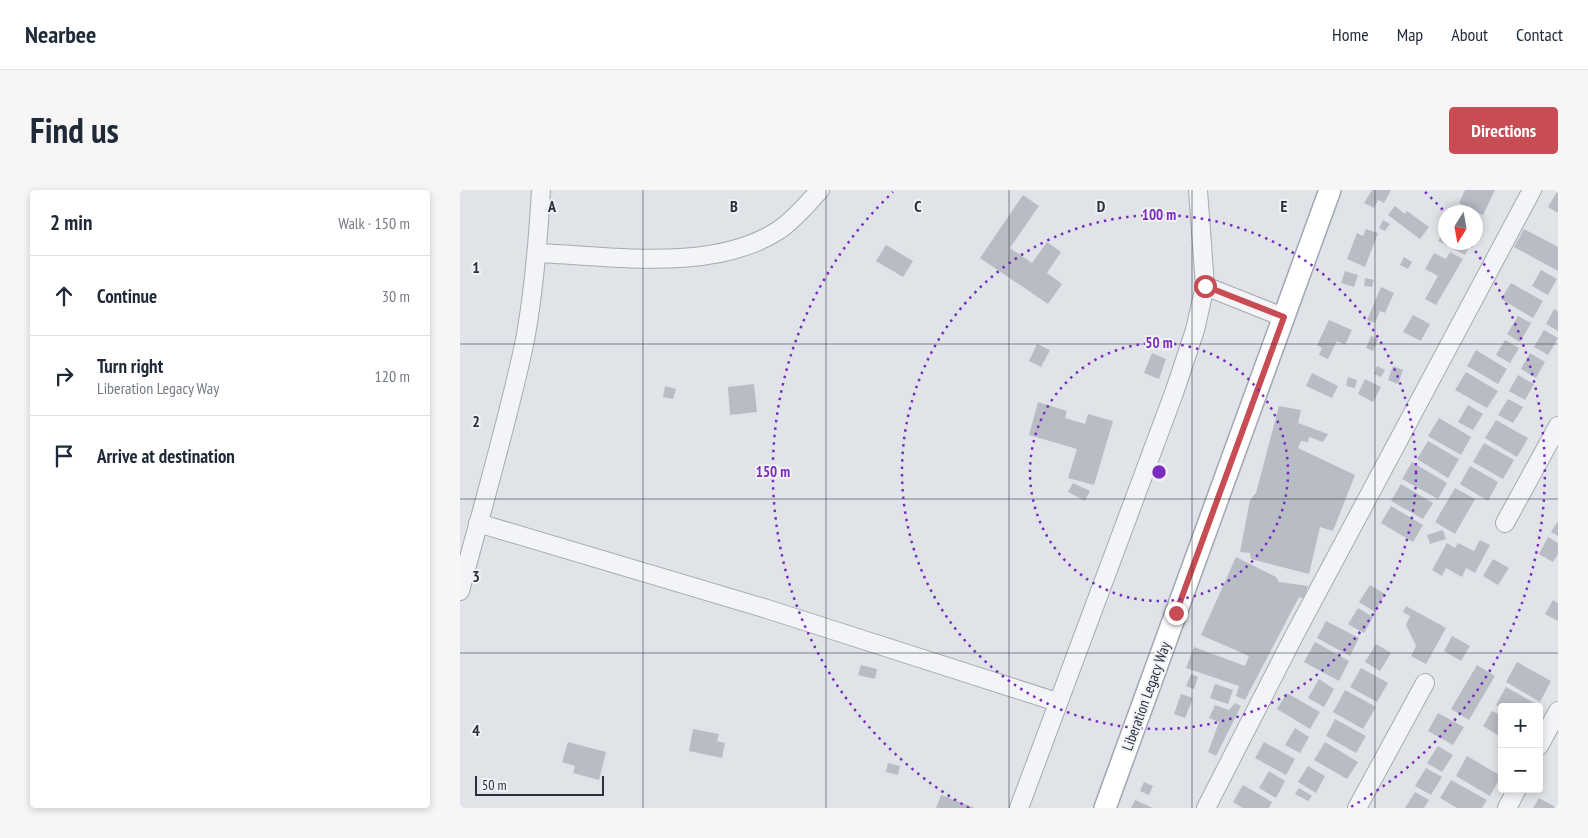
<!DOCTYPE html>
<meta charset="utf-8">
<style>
:root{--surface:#fff;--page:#f6f6f7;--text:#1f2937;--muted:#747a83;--line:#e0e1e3;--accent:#c74c54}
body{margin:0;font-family:"PT Sans Narrow",sans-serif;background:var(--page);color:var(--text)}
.controls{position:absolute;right:15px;bottom:15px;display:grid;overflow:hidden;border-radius:5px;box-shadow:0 2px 8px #0003}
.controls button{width:45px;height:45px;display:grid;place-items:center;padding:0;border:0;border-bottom:1px solid var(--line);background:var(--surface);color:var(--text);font:25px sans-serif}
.compass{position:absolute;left:978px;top:15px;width:45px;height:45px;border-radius:50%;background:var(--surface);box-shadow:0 2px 8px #0003;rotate:191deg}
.scale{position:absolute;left:15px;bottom:12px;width:129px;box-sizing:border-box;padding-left:5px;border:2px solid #2a303f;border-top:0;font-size:14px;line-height:18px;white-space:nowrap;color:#2a303f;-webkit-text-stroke:4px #f0f2f6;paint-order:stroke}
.stop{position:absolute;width:15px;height:15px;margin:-11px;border:4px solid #c74c54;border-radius:50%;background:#fff}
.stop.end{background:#c74c54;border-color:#fff;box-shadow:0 1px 5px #0008}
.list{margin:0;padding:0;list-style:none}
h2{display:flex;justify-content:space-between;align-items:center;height:65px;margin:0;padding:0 20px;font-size:21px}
h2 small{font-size:16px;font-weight:400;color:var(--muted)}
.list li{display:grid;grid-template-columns:32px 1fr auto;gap:15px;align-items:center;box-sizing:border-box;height:80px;padding:0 20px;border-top:1px solid var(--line)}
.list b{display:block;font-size:19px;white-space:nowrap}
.list p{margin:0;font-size:16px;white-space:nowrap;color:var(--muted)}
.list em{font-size:16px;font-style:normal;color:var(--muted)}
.icon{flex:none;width:28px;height:28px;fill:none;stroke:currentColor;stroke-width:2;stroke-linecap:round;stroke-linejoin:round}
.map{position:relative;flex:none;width:1098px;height:618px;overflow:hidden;border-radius:5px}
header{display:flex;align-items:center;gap:30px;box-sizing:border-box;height:70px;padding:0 25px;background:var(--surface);border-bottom:1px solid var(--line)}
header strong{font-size:24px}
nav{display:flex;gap:28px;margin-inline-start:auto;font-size:18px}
.intro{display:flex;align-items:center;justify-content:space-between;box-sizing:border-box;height:120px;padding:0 30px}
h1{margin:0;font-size:35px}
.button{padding:12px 22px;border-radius:5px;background:var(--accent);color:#fff;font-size:18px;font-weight:700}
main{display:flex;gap:30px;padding:0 30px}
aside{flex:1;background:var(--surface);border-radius:5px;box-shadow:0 2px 8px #0003}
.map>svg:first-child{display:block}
.building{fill:#b8bcc5}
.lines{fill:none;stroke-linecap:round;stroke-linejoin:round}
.minor-casing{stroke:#a6aab2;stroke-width:20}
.major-casing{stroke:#a0a6b4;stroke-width:24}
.minor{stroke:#f3f4f7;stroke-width:18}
.major{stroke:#fff;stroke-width:21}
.route{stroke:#c74c54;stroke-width:6}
.grid{fill:none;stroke:#2a303f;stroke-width:1;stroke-opacity:0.55}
.ring{fill:none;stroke:#7b2cbf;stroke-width:2.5;stroke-dasharray:2.5 5}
.labels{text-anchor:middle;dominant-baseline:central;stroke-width:4;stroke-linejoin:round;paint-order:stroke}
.street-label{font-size:15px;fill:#2a303f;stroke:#f0f2f6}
.grid-label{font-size:16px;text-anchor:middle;font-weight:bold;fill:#2a303f;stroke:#f0f2f6;stroke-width:4;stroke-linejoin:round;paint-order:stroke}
.centre{fill:#7b2cbf;stroke:#f0f2f6;stroke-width:2.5}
.ring-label{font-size:15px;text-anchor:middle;font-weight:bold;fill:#7b2cbf;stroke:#f0f2f6;stroke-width:4;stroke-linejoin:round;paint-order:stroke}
</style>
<header>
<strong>Nearbee</strong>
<nav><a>Home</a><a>Map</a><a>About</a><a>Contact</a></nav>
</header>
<div class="intro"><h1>Find us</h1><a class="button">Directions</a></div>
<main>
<aside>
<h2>2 min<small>Walk · 150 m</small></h2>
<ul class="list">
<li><svg class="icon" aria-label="ahead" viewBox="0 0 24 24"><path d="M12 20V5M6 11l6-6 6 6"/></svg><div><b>Continue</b></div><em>30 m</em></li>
<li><svg class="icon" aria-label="right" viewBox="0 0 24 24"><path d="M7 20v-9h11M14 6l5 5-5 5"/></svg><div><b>Turn right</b><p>Liberation Legacy Way</p></div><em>120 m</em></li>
<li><svg class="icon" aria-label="arrive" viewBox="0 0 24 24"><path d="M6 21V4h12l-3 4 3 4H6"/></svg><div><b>Arrive at destination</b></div></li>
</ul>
</aside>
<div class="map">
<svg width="1098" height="618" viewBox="0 0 1098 618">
<rect width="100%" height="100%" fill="#e0e3e8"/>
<path class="building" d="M912 0H931L924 13 918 10 914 18 904 13Z
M1005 0H1035L1023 25 999 13Z
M1098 0V23L1088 17Z
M563 5 579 16 550 58 572 73 587 52 601 62 587 83 602 94 588 114 520 68Z
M935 16 945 24 947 21 969 37 960 49 928 25Z
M996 16 1008 22H993Z
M923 30 930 34 925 41 919 38Z
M986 36V52H1012L1005 65 978 51Z
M906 39 918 43 905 77 887 69 897 43 903 46Z
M1064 39 1098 57V81L1054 57Z
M426 55 453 71 443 87 416 71Z
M990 62 1003 69 976 115 965 109 978 86 965 79 974 63 986 69Z
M944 67 952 72 948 79 940 75Z
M1081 80 1097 89 1088 105 1072 96Z
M885 81 898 85 894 97 881 93Z
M905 88 914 90 912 97 904 96Z
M1051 93 1083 111 1073 128 1041 109Z
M921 97 934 103 925 123 920 121 915 133 907 130Z
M1094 119 1098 121V141L1086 134Z
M953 125 970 134 961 151 943 142Z
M1058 126 1071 133 1060 152 1047 144Z
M869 130 892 140 885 155 877 151 868 169 859 165 862 158 857 155Z
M1084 140 1098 148 1088 165 1074 157Z
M911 146 918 149 913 161 906 158Z
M1045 150 1059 158 1050 173 1036 165Z
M577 154 590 160 581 177 569 171Z
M1016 160 1047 179 1038 194 1007 176Z
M692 163 706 169 699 189 684 183Z
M1070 163 1085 172 1076 188 1061 179Z
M917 176 925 180 921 187 914 184Z
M933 176 943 180 938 194 928 190Z
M1006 182 1038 201 1027 218 995 200Z
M852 183 878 196 872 208 846 196Z
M1058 185 1074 194 1065 210 1049 201Z
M888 187 897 190 895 198 886 196Z
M905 189 921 197 913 212 898 204Z
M294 194 297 222 270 225 268 197Z
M205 196 216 199 213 209 203 207Z
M1048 209 1063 217 1053 233 1038 225Z
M578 212 607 221 605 228 625 234 628 224 653 231 634 295 608 288 617 259 569 245Z
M1008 215 1023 224 1013 240 998 232Z
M819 216 841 220 838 233 868 244 863 252 849 247 848 252 841 251 838 258 895 285 873 341 860 337 849 384 791 369 790 363 780 362 790 310 796 303Z
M979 228 1011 247 1001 265 968 246Z
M1036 230 1068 248 1057 267 1025 248Z
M968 251 999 269 988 288 957 269Z
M1024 253 1054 270 1043 289 1013 272Z
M952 272 987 293 978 309 942 289Z
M1010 276 1038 292 1028 311 1000 294Z
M613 293 630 301 625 311 608 302Z
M941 294 973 313 963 329 931 311Z
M995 298 1015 309 995 344 975 332Z
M931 316 963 335 953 352 921 333Z
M1098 331V346L1091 342Z
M983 340 986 349 970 354 967 345Z
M1088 347 1098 353V364L1093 372 1079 364Z
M1020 350 1030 355 1015 383 1006 378 1002 387 986 378 982 386 972 380 987 353 995 358 998 353 1014 361Z
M776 367 816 387 819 392 848 396 844 408 839 407 785 510 776 506 779 496 726 478 734 457 785 476 789 466 741 445Z
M1033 369 1049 378 1038 395 1023 386Z
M910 395 925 404 915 422 899 412Z
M1093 410 1098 413V431L1085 424Z
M946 416 986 438 966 474 951 466 956 456 946 435 950 426 943 422Z
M898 418 913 427 904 443 888 434Z
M866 431 899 448 890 466 857 448Z
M992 446 1010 456 1001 471 984 461Z
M855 452 889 471 879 491 844 472Z
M916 454 931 463 920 481 905 472Z
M1057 472 1091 491 1080 512 1046 492Z
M401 475 417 479 415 489 398 485Z
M1017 475 1035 486 1009 530 991 519Z
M901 478 928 493 917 512 890 497Z
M731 484 738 487 734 499 726 496Z
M859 489 874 499 864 517 848 508Z
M755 494 773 500 768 514 750 508Z
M1046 497 1078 515 1077 517 1042 518 1036 515Z
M885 500 916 517 903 539 873 522Z
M827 503 860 522 850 539 817 519Z
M721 504 733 508 725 528 714 524Z
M775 513 781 516 756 566 748 562 759 532 749 528 755 515 769 520Z
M1032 521 1042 526V541L1039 546 1023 536Z
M978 523 1004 537 993 555 968 541Z
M875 529 906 546 896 563 866 546Z
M835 538 849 547 840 563 825 555Z
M233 539 259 544 257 551 265 553 262 568 229 561Z
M108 552 146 562 139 590 113 583 115 576 102 572Z
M804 552 835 569 826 585 795 568Z
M865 552 898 572 887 589 854 570Z
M978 556 993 565 982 582 967 573Z
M1007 566 1041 586 1030 606 996 586Z
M428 573 440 576 438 585 426 582Z
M848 576 865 586 856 603 838 592Z
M966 578 982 587 971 605 955 596Z
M809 581 825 591 816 608 799 598Z
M991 590 1027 610 1022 618H997L980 608Z
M684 592 693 596 689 605 680 601Z
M783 595 812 612 809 618H783L773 612Z
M839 598 852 606 848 611 835 604Z
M955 602 969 610 964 618H945Z
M481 605 515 618H476Z
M1079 608 1097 618H1073Z
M675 610 693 618H671Z"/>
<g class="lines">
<g class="minor-casing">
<path id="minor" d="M738 0 745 96 823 127
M77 63C153 66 253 83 319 40 335 29 347 14 360 0
M18 333 307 419 597 512
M1045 333 1098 236
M0 401C22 319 46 238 64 155 74 104 78 52 81 0
M1079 556 1098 521
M559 618 714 203 735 140 745 96
M746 618 835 444 1072 0
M897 618 965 493
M1047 618 1057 599"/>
</g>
<g class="major-casing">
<path id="major" d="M645 618 870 0"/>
</g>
<use href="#minor" class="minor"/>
<use href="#major" class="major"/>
</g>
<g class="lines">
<path class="route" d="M716 423 824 127 745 96"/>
</g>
<path class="grid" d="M183 0V618M366 0V618M549 0V618M732 0V618M915 0V618M0 154H1098M0 309H1098M0 463H1098"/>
<g class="ring">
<circle cx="699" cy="282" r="129"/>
<circle cx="699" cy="282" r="257"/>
<path d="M509 618A386 386 0 0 1 433 2M965 2A386 386 0 0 1 984 21M1011 55A386 386 0 0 1 889 618"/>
</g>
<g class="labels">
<g class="street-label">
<text transform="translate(686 506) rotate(-70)">Liberation Legacy Way</text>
</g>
</g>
<g class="grid-label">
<text x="92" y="22">A</text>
<text x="274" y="22">B</text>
<text x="458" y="22">C</text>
<text x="641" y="22">D</text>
<text x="824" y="22">E</text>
<text x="16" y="83">1</text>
<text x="16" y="237">2</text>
<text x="16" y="392">3</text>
<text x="16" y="546">4</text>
</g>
<circle cx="699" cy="282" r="8" class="centre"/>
<g class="ring-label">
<text x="699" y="30">100 m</text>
<text x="699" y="158">50 m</text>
<text x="313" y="287">150 m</text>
</g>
</svg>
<div class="controls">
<button>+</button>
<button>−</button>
</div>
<svg class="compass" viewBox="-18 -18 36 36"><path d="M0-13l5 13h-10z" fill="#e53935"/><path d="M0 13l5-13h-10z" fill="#747a83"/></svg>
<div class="scale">50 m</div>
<div class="stop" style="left:745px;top:96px"></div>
<div class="stop end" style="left:716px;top:423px"></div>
</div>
</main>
